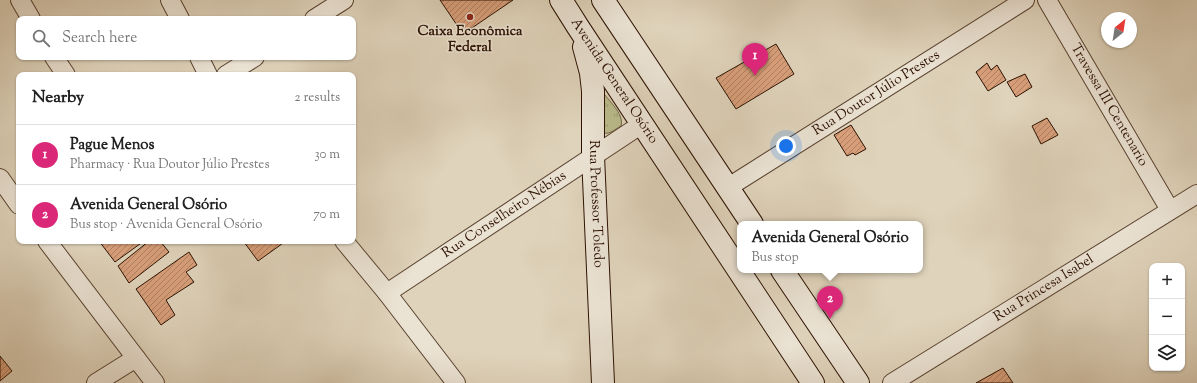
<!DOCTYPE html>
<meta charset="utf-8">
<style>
:root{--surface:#fff;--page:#f6f6f6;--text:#222;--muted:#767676;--line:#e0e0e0;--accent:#db2777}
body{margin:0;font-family:"Sorts Mill Goudy",serif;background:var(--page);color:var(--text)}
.controls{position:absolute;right:12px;bottom:12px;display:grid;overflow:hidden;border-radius:8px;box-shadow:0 1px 3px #0004}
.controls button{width:36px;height:36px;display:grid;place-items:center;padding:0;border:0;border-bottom:1px solid var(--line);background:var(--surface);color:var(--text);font:20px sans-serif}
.compass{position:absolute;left:1101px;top:12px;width:36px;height:36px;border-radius:50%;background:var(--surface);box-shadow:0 1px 3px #0004;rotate:30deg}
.you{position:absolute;left:786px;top:146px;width:14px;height:14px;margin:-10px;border:3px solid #fff;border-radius:50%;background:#1a73e8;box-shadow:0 0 0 6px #1a73e833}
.badge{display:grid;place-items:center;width:26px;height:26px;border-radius:50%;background:var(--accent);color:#fff;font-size:13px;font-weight:700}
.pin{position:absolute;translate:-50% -33px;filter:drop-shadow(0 1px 2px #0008)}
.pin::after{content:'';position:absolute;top:21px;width:14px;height:12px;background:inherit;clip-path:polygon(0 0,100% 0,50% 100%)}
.popup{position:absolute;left:737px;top:221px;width:186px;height:52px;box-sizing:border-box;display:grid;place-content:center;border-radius:8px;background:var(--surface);filter:drop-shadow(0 1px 3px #0005);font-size:13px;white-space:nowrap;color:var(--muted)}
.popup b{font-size:15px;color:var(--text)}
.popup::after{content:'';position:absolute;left:50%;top:100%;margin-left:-8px;border:8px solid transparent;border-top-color:var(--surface)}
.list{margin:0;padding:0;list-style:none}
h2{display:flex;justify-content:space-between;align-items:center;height:52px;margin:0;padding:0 16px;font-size:17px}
h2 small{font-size:13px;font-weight:400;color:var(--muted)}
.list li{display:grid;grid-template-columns:26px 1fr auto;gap:12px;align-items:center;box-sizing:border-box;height:60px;padding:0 16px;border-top:1px solid var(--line)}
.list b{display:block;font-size:15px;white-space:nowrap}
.list p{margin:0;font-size:13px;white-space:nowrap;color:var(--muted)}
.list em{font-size:13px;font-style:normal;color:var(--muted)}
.icon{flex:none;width:22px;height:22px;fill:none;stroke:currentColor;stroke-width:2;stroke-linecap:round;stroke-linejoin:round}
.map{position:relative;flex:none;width:1197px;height:383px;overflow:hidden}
.search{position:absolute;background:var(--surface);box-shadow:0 1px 3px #0004;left:16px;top:16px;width:340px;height:44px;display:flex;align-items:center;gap:10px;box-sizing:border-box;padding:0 14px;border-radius:8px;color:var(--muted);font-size:15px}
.panel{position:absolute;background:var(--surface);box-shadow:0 1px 3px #0004;left:16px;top:72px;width:340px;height:172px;border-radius:8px}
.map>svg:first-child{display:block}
.grass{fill:url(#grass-tufts);stroke:#726646}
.building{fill:url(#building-hatch);stroke:#2c1100}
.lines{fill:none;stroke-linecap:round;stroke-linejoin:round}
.street-casing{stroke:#59422f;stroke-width:20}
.secondary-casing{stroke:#2c1100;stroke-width:24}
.street{stroke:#eae2d3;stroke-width:18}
.secondary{stroke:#eae2d3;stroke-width:22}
.poi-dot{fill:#8f2418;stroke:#eae2d3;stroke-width:1.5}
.labels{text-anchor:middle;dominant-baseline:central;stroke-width:3;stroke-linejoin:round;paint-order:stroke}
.poi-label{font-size:14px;font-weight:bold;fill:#2c1100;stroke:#eae2d3}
.street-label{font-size:14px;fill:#2c1100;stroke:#eae2d3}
</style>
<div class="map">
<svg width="1197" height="383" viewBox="0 0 1197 383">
<defs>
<pattern id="grass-tufts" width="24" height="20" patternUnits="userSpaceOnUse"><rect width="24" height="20" fill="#b9ba8b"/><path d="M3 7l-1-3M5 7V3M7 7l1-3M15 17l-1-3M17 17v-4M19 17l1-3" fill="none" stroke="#9f9f76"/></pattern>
<pattern id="building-hatch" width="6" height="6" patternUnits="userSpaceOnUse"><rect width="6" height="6" fill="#d89f7a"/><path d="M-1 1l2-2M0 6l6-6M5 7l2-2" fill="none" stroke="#af8062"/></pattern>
</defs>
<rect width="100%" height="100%" fill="#dfd3bb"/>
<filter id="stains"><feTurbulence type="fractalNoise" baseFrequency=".005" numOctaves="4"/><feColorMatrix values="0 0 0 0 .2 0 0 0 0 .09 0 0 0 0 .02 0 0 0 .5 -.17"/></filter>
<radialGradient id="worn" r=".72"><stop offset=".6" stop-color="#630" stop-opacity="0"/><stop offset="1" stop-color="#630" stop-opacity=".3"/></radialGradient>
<path class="grass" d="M605 95C612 104 624 115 621 126 614 130 608 136 601 132L603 96Z"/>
<path class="building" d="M440 0H513L463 34Z
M776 44 794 74 736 109 716 78Z
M987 63 991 70 997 65 1006 80 988 91 976 72Z
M1025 74 1032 87 1016 97 1007 82Z
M1047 118 1058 135 1041 144 1032 126Z
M851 125 866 149 855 155 853 153 847 156 834 135Z
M99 241H144L115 262Z
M149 241H160L169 252 129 283 118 266Z
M246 241H286L258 261 244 242Z
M189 252 197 265 186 272 194 282 166 300 175 315 161 325 136 289Z
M0 356 12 371 0 381Z
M1003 368 1013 383H976Z"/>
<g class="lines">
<g class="street-casing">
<g id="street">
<path d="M20 0 31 19"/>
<path d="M170 0 180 19"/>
<path id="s1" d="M1047 0 1170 210"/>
<path d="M314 19 344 0"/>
<path d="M54 57 66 75"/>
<path d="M199 57 208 75"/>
<path d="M226 75 255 57"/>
<path d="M0 178 19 205"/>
<path id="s2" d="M727 188 1025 0"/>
<path d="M47 241 155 383"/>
<path d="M344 241 387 293 456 383"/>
<path id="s3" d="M387 293 642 124"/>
<path d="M96 383 136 358"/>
<path id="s4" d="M892 383 1197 194"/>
</g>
</g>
<g class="secondary-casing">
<g id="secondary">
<path id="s5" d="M561 0 578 27 813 383"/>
<path d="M603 0 752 224"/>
<path id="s6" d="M584 47 591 73 593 91V156L603 383"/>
<path d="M782 270 858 383"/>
</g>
</g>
<use href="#street" class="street"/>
<use href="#secondary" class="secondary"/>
</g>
<circle class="poi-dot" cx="470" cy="17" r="4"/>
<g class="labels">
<g class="poi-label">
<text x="470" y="32">Caixa Econômica<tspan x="470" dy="16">Federal</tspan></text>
</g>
<g class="street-label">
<text stroke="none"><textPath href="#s5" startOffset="97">Avenida General Osório</textPath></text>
<text stroke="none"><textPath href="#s2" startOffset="177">Rua Doutor Júlio Prestes</textPath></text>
<text stroke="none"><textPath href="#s1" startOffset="122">Travessa III Centenario</textPath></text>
<text stroke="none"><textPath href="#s6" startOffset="158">Rua Professor Toledo</textPath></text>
<text stroke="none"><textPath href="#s3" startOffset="141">Rua Conselheiro Nébias</textPath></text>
<text stroke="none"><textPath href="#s4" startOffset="179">Rua Princesa Isabel</textPath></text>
</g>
</g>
<rect width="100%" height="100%" filter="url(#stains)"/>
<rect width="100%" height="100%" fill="url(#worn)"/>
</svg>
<div class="controls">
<button>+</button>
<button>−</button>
<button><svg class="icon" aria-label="layers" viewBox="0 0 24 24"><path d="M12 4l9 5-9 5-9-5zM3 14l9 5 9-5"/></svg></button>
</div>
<svg class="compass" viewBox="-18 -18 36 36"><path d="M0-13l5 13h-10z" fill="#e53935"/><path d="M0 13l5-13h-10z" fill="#767676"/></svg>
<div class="you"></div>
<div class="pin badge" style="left:755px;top:76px">1</div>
<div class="pin badge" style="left:830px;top:319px">2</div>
<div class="popup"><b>Avenida General Osório</b>Bus stop</div>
<div class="search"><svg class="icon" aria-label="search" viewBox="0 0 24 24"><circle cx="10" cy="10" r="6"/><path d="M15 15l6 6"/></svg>Search here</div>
<section class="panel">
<h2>Nearby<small>2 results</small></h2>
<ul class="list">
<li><span class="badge">1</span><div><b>Pague Menos</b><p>Pharmacy · Rua Doutor Júlio Prestes</p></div><em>30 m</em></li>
<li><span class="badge">2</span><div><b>Avenida General Osório</b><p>Bus stop · Avenida General Osório</p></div><em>70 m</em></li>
</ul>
</section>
</div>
